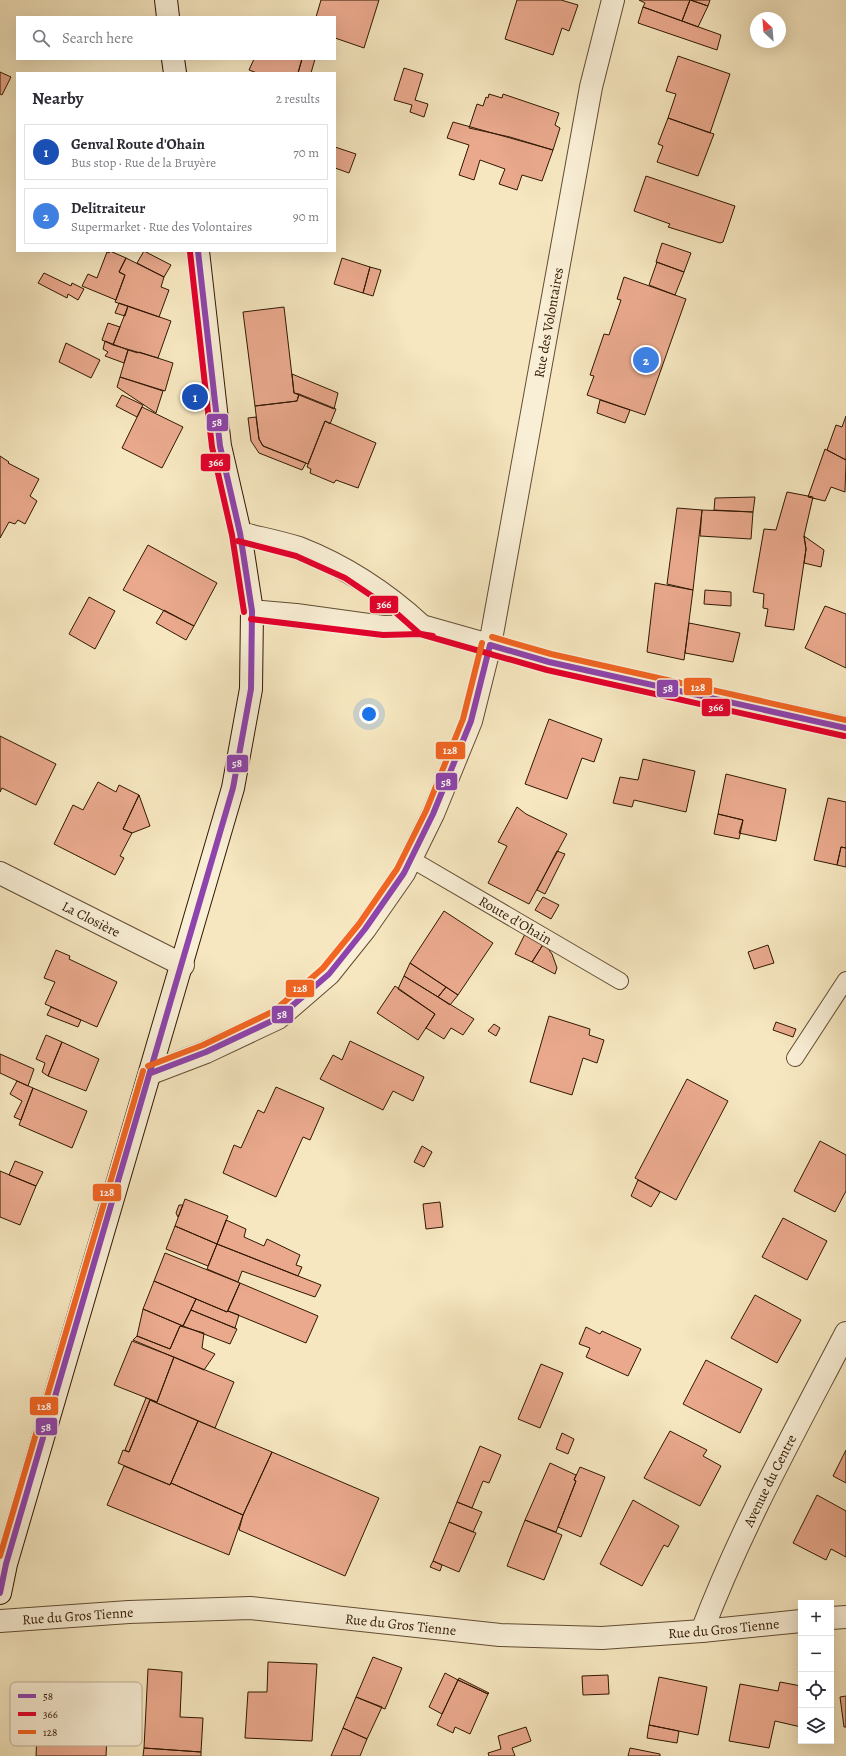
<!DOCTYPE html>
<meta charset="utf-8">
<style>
:root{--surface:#fff;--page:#f2f2f3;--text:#2b2b33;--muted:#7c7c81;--line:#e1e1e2;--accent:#8f2418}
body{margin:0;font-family:Alegreya,serif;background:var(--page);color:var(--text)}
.controls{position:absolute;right:12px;bottom:12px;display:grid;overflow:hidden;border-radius:0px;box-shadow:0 4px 16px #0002}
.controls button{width:36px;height:36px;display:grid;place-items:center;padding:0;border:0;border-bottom:1px solid var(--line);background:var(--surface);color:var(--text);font:20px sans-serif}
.compass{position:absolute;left:750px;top:12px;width:36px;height:36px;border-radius:50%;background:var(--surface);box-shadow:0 4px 16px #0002;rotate:334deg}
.you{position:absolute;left:369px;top:714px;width:14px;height:14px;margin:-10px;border:3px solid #fff;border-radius:50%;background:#1a73e8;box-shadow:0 0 0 6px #1a73e833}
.badge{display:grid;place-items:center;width:26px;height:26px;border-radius:50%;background:var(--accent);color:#fff;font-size:13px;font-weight:700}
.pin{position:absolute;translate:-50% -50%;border:2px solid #fff;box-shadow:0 1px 4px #0006}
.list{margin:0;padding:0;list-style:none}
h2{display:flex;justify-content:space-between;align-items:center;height:52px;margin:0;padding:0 16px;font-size:17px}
h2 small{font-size:13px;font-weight:400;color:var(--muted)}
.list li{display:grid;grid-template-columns:26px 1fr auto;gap:12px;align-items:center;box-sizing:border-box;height:56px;margin:0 8px 8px;padding:0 8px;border:1px solid var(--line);border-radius:0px}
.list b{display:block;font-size:15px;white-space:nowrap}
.list p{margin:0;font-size:13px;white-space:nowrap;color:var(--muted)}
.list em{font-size:13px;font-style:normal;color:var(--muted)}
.icon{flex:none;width:22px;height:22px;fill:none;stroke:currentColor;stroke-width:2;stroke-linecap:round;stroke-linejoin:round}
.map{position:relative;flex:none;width:846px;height:1756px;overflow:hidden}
.search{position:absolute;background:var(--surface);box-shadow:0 4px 16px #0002;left:16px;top:16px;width:320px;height:44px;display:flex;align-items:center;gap:10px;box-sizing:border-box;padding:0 14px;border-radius:0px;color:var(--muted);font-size:15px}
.panel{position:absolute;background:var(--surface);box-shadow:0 4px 16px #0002;left:16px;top:72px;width:320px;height:180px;border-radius:0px}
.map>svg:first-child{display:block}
.building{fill:#eaa98d;stroke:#301801}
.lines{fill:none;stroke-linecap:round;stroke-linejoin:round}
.service-casing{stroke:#624c31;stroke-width:18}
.minor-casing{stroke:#624c31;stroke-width:24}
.tertiary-casing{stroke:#624c31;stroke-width:24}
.secondary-casing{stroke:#301801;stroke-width:24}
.service{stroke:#f9efd6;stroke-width:16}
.minor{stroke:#f9efd6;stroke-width:22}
.tertiary{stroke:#f9efd6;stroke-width:22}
.secondary{stroke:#f9efd6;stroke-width:22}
.bus-1-casing{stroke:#f9efd6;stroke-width:9}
.bus-2-casing{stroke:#f9efd6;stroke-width:9}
.bus-3-casing{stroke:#f9efd6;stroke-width:9}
.bus-1{stroke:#8e44ad;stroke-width:6}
.bus-2{stroke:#e4002b;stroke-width:6}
.bus-3{stroke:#f26522;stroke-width:6}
.labels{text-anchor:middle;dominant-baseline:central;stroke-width:3;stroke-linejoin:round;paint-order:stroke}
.street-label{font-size:14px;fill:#301801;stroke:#f9efd6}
.key{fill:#f9efd6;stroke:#bdae96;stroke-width:1}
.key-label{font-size:11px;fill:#301801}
.line-badge{stroke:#f9efd6;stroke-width:1.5}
.badge-label{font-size:11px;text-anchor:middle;font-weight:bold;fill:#fff}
</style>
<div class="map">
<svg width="846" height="1756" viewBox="0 0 846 1756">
<rect width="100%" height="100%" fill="#f6e7c0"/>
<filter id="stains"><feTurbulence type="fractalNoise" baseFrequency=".005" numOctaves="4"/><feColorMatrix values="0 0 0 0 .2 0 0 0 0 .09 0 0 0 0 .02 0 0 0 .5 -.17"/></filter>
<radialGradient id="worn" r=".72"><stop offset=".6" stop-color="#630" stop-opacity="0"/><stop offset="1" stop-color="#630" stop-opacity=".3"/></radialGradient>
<path class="building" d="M321 0H379L364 48 335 38V17H316Z
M517 0H561L578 5 569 31 562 28 553 55 505 39Z
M639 0H690L682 21 643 7 645 3Z
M690 0 708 6 698 27 682 21Z
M691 0H710L708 6Z
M643 7 721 35 717 50 638 23Z
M678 56 730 74 710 133 668 118 676 94 666 91Z
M254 59H302L298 73H257L249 70Z
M302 59H315L311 73H298Z
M404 68 423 74 415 100 428 104 424 117 410 112 412 105 394 100Z
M0 72 11 77 2 95 0 94Z
M489 94 502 98 503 94 559 113 555 125 560 128 553 150 510 137 469 128 477 104 483 106 486 97 488 98Z
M668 118 714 134 698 176 657 162 663 146 658 144Z
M453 122 553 150 542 181 522 175 517 190 499 184 505 169 480 160 474 180 459 175 469 145 447 138Z
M335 147 356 154 349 173 335 168Z
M646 176 735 206 723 242 720 243 668 227 670 224 634 211Z
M662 243 691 253 684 272 656 262Z
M110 251 126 258 119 272 125 275 116 300 82 286 88 274 97 278 107 252 109 253Z
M144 251 171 265 164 277 137 263Z
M126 258 164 277 161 287 169 290 159 317 115 302 125 275 119 272Z
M342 258 370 267 363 293 334 284Z
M657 262 684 272 675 295 649 285Z
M370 267 381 270 373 296 363 293Z
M44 273 71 286 72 283 84 289 78 300 68 294 67 298 38 283Z
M624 277 686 299 645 415 587 395 594 376 590 375 604 334 609 335 621 300 617 299Z
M119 303 128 306 125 316 115 313Z
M128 306 171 321 158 358 113 345Z
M284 307 294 393 299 394 297 401 255 406 243 312Z
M108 323 120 327 113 345 102 340Z
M105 341 128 350 124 363 105 356 108 352 103 349Z
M66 343 100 360 91 378 59 362Z
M128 350 138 353 139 352 173 363 165 391 120 377Z
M292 374 338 393 334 409 294 393Z
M120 377 163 391 156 413 117 387Z
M299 394 336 409 330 424 325 421 308 464 263 446 259 439 255 406 297 401Z
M122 395 143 405 137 417 116 406Z
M600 400 630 410 625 423 597 413Z
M142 407 183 427 162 468 122 448Z
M846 416V460L827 450 836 425 842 427Z
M256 417 259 439 263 446 306 463 302 470 259 453 251 441 248 418Z
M325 421 376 443 358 488 336 480 334 483 310 473 311 469 307 467Z
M825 449 846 460 845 492 831 487 825 501 808 497Z
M0 456 9 462 8 463 39 479 30 496 37 501 25 524 18 520 15 524 9 522 0 538Z
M787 492 813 497 804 536 806 549 794 630 765 626 768 609 763 608 764 594 753 592 764 529 776 530Z
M755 497 753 512 714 510 715 498Z
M677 508 702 510 693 590 667 584Z
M702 510 753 512 751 539 700 536Z
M804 536 824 550 821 567 804 563 806 549Z
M148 545 217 583 194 626 123 590Z
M655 583 693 590 684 660 647 652Z
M705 590 731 592V606L704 604Z
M89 597 115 611 95 649 69 634Z
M825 606 846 614V668L805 648Z
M164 610 194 626 186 640 156 623Z
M689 623 740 633 733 662 685 653Z
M549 719 602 739 594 762 582 758 567 799 525 784Z
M0 736 56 764 36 805 2 788 0 792Z
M643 759 695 771 686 812 634 800 632 807 613 803 620 777 638 780Z
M726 774 786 789 776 841 739 833 743 820 718 814Z
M98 782 116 792 119 785 139 795 123 829 132 833 120 856 124 858 115 875 54 844 73 805 83 810Z
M139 795 150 826 132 833 123 829Z
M828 798 846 802V848L841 847 837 865 814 860Z
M517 807 526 814 567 834 529 904 488 883 507 846 498 842Z
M718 814 743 820 739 839 714 834Z
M841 847 846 848V867L837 865Z
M557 851 565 854 545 894 537 890Z
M543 897 559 905 551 919 535 910Z
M444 911 493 943 458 995 410 963Z
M525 934 544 943 532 962 515 954Z
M544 943 552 954 557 968 555 974 532 962Z
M768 945 774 963 754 969 748 952Z
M56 950 70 956 69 959 117 982 97 1027 45 1004 55 982 44 978Z
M410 963 446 987 438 997 404 976Z
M404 976 474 1019 463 1035 451 1028 444 1039 426 1028 435 1014 398 989Z
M395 986 435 1014 418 1040 377 1013Z
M446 987 458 995 450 1005 438 997Z
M51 1007 81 1020 78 1027 47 1015Z
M549 1016 590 1029 589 1035 604 1040 597 1063 583 1058 572 1095 530 1082Z
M776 1022 796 1029 793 1037 773 1030Z
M494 1024 500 1028 496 1036 488 1031Z
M46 1035 62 1042 48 1076 42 1072 45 1063 36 1059Z
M350 1041 424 1077 413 1101 393 1091 383 1110 320 1079 333 1055 342 1060Z
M62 1042 99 1059 86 1091 48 1076Z
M0 1054 34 1069 28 1086 0 1073Z
M687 1079 728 1101 676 1200 635 1178Z
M17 1081 33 1088 21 1120 14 1117 22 1101 10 1094Z
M276 1087 324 1108 310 1140 303 1137 276 1197 223 1173 234 1145 241 1148 258 1110 264 1113Z
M33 1088 87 1111 72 1148 19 1125Z
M820 1141 846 1155V1191L835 1212 794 1191Z
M422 1146 432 1152 424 1167 414 1162Z
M15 1161 43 1172 36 1186 9 1175Z
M0 1171 36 1186 20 1225 0 1217Z
M638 1180 660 1192 651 1207 631 1196Z
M185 1199 228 1216 217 1244 175 1226Z
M440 1202 443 1227 426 1229 423 1204Z
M179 1205H183L178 1217 176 1213Z
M783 1218 827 1241 807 1280 762 1257Z
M226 1220 246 1229 244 1237 264 1246 267 1239 300 1255 296 1265 302 1267 298 1276 217 1244Z
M175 1226 217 1244 208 1266 166 1249Z
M217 1244 321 1285 315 1297 242 1271 238 1282 207 1269Z
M165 1253 240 1283 227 1312 154 1281Z
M154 1281 196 1299 183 1326 143 1309Z
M240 1283 318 1316 306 1343 228 1311Z
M755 1295 801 1320 777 1363 731 1338Z
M196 1299 227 1312 228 1311 239 1315 235 1328 191 1310Z
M143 1309 183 1326H180L170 1349 137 1336Z
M191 1310 237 1329 230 1344 183 1326Z
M180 1326 204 1333 202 1348 215 1354 204 1370 133 1340 137 1336 170 1349Z
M586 1327 600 1334 602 1331 641 1349 628 1376 586 1357 590 1348 579 1344Z
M132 1341 174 1357 157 1402 114 1385Z
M174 1357 234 1382 215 1428 150 1400 129 1452 125 1450 146 1398 157 1402Z
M706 1360 762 1389 740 1433 683 1404Z
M541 1364 563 1373 540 1428 518 1419Z
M150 1400 198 1421 170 1485 118 1463 123 1450 129 1452Z
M198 1421 272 1452 243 1515 171 1483Z
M670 1431 707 1450 703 1456 721 1466 700 1506 644 1478Z
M562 1433 574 1439 568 1454 556 1449Z
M480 1446 501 1455 489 1483 483 1481 472 1508 457 1502Z
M846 1450V1483L833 1476Z
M272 1452 379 1498 345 1576 239 1530 243 1515Z
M550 1463 576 1475 574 1480 576 1481 556 1532 525 1520Z
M124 1466 170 1485 171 1483 243 1515 229 1555 107 1505Z
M580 1467 605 1477 581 1537 558 1527 576 1481 574 1480Z
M817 1495 846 1511V1557L831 1549 826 1560 793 1543Z
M633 1500 679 1526 668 1547 664 1545 642 1586 600 1564Z
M457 1502 482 1512 473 1532 449 1522Z
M525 1520 562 1535 544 1580 507 1566Z
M449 1522 476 1533 459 1572 433 1561Z
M433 1561 442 1565 440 1571 430 1567Z
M373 1657 402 1668 385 1709 356 1697Z
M268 1662 317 1664 312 1741 245 1738 248 1692H267Z
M148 1669 182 1672 180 1717 203 1718 201 1752 144 1748Z
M445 1673 458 1680 442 1714 429 1707Z
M608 1675 609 1694 583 1695 582 1676Z
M659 1677 707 1687 698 1735 649 1725Z
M459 1678 489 1693 488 1694 458 1680Z
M458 1680 488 1694 470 1734 455 1727 453 1733 437 1725Z
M780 1682 801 1686V1727L775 1721 769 1748 729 1741 740 1684 778 1691Z
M846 1696V1727H844L840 1697Z
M356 1697 382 1707 367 1739 343 1728Z
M649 1725 679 1731 677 1743 647 1738Z
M526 1727 531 1741 512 1748 515 1756H489L488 1753 501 1749 498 1736Z
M343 1728 367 1739 360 1756H331Z
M37 1733 107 1736 106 1756H36Z
M144 1748 201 1752V1756H143Z
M630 1748 660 1754V1756H628Z"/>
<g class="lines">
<g class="service-casing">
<g id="service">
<path id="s1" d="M411 859 620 981"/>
<path d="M795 1058 846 980"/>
</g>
</g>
<g class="minor-casing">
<g id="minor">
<path id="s2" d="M0 873 183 965"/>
<path id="s3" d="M151 1073 206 1052 278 1018 329 974 365 929 404 873 433 814 471 721 490 645 591 87 613 0"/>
<path d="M831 1618 846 1617"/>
<path id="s4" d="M0 1621 129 1612 250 1608 500 1635 602 1638 702 1631 801 1621"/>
<path id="s5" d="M702 1631C741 1528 795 1431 846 1333"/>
</g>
</g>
<g class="tertiary-casing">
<path id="tertiary" d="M240 533C259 538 280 542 299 548 345 566 386 593 422 626
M252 611 296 615 383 627 422 626 549 662 846 728"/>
</g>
<g class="secondary-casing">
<path id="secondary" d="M166 0 168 17
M173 59 175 73
M0 1593 6 1564 233 788 251 689 252 611 240 533 220 446 198 251"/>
</g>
<use href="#service" class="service"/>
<use href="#minor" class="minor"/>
<use href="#tertiary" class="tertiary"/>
<use href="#secondary" class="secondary"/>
<g class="bus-1-casing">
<path id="bus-1" d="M490 645 549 662 846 728
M151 1073 206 1052 278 1018 329 974 365 929 404 873 433 814 471 721 490 645
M0 1593 6 1564 233 788 251 689 252 611 240 533 220 446 198 251"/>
</g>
<g class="bus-2-casing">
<path id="bus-2" d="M190 252 212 447 232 535 244 612
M238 541 296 556 345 578 394 611 420 634 547 670 844 736
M251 619 383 635 421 634 433 636"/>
</g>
<g class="bus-3-casing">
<path id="bus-3" d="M492 637 551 654 846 720
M148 1066 203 1045 274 1011 323 968 359 924 397 869 426 811 463 719 482 643
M0 1556 143 1071"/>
</g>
<use href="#bus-1" class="bus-1"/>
<use href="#bus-2" class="bus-2"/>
<use href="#bus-3" class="bus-3"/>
</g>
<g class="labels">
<g class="street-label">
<text stroke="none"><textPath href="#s3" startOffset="904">Rue des Volontaires</textPath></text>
<text stroke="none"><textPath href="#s2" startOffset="102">La Closière</textPath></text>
<text stroke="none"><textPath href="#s1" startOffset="121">Route d'Ohain</textPath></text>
<text stroke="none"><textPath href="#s5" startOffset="165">Avenue du Centre</textPath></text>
<text stroke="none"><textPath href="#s4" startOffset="78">Rue du Gros Tienne</textPath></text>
<text stroke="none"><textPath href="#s4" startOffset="402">Rue du Gros Tienne</textPath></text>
<text stroke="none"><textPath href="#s4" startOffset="726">Rue du Gros Tienne</textPath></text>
</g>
</g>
<rect x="10" y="1682" width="132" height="64" rx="6" class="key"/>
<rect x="18" y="1694" width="18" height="4" fill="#8e44ad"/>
<rect x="18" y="1712" width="18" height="4" fill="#e4002b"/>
<rect x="18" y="1730" width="18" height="4" fill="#f26522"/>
<g class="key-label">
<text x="43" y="1700">58</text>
<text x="43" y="1718">366</text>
<text x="43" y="1736">128</text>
</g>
<g class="line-badge">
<rect x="206" y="413" width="23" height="19" rx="4" fill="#8e44ad"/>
<rect x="200" y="453" width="31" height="19" rx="4" fill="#e4002b"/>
<rect x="369" y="595" width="30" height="19" rx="4" fill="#e4002b"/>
<rect x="683" y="677" width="30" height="19" rx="4" fill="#f26522"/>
<rect x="656" y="679" width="23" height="19" rx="4" fill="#8e44ad"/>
<rect x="701" y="698" width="30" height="19" rx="4" fill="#e4002b"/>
<rect x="435" y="741" width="31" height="19" rx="4" fill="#f26522"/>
<rect x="226" y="754" width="23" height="19" rx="4" fill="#8e44ad"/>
<rect x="435" y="772" width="23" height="19" rx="4" fill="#8e44ad"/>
<rect x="285" y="979" width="30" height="19" rx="4" fill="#f26522"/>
<rect x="271" y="1005" width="23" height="19" rx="4" fill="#8e44ad"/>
<rect x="92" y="1183" width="30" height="19" rx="4" fill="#f26522"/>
<rect x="29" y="1396" width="30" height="20" rx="4" fill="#f26522"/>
<rect x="35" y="1417" width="23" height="19" rx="4" fill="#8e44ad"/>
</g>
<g class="badge-label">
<text x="217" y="426">58</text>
<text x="216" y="466">366</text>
<text x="384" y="608">366</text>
<text x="698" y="691">128</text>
<text x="668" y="692">58</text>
<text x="716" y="711">366</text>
<text x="450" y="754">128</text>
<text x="237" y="767">58</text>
<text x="446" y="786">58</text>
<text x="300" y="992">128</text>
<text x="282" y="1018">58</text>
<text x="107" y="1196">128</text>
<text x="44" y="1410">128</text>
<text x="46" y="1431">58</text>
</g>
<rect width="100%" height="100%" filter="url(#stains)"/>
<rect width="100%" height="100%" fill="url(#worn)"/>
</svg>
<div class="controls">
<button>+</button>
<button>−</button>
<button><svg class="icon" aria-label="locate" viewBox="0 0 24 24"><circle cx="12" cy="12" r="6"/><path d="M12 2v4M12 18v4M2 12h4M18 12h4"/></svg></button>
<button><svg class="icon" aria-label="layers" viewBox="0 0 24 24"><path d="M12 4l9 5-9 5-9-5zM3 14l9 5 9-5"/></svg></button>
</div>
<svg class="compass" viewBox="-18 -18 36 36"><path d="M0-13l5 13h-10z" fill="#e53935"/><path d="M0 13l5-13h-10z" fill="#7c7c81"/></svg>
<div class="you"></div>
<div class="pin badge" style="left:195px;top:397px;background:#1a4fb4">1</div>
<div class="pin badge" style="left:646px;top:360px;background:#3f7fe0">2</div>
<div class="search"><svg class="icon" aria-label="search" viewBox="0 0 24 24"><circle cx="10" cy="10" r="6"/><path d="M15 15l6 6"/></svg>Search here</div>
<section class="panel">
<h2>Nearby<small>2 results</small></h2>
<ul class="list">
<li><span class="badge" style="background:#1a4fb4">1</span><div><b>Genval Route d'Ohain</b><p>Bus stop · Rue de la Bruyère</p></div><em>70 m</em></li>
<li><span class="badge" style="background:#3f7fe0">2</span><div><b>Delitraiteur</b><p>Supermarket · Rue des Volontaires</p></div><em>90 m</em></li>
</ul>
</section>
</div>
